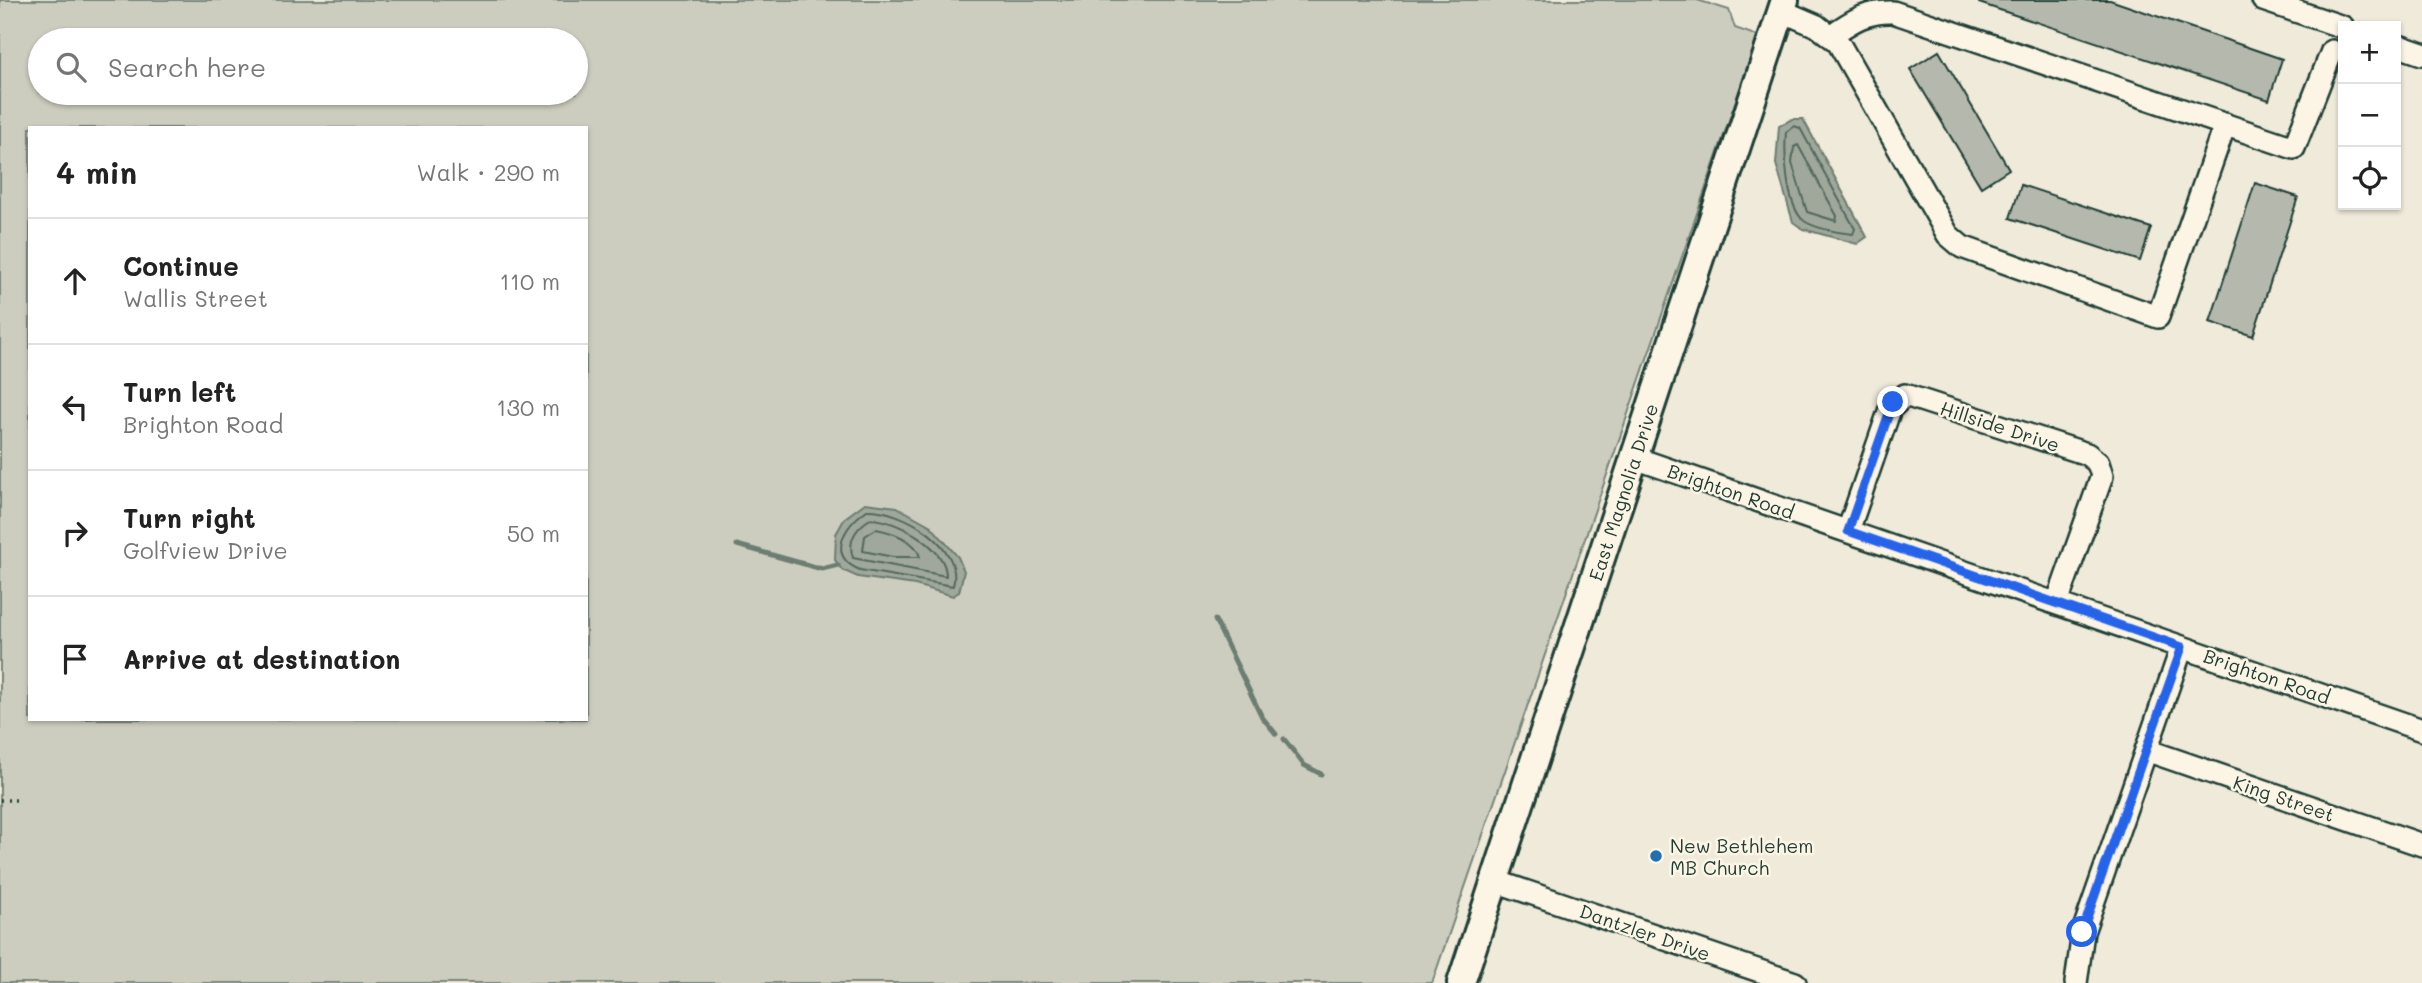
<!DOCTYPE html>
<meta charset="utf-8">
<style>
:root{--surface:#fff;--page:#f6f6f6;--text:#222;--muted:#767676;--line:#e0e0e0}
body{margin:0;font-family:Mali,sans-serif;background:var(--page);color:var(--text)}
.controls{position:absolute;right:21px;top:21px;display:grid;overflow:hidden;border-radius:0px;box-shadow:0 2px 5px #0004}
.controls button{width:63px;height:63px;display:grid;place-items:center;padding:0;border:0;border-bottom:2px solid var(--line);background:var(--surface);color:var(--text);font:35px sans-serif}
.stop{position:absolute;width:21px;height:21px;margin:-16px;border:5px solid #2563eb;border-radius:50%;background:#fff}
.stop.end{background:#2563eb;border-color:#fff;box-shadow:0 2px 7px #0008}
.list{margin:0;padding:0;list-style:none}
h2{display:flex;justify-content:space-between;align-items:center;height:91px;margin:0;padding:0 28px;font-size:30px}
h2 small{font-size:23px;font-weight:400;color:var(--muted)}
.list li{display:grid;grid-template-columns:46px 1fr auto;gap:21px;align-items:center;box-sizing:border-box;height:126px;padding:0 28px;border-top:2px solid var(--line)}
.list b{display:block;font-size:26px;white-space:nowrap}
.list p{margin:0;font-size:23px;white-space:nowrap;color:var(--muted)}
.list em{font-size:23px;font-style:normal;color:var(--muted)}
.icon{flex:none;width:38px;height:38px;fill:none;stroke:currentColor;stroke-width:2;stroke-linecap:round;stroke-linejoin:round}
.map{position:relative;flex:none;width:2422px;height:983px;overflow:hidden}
.search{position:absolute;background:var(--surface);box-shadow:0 2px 5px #0004;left:28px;top:28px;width:560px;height:77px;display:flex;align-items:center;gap:18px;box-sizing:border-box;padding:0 24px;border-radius:38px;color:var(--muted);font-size:26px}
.panel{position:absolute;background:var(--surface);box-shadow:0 2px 5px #0004;left:28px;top:126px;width:560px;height:595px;border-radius:0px}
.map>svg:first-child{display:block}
.green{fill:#cccdbf;stroke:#76857a;stroke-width:2;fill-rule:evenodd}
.water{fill:#9fa89a;stroke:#6c7d71;stroke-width:2}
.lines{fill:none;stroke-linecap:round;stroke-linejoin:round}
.shore{stroke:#52685d;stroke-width:2}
.stream{stroke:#6c7d71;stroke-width:5}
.building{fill:#b5b9ad;stroke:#1f3d34;stroke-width:2}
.minor-casing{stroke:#1f3d34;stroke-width:26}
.major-casing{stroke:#1f3d34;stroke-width:32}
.path{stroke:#1f3d34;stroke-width:3.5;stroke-dasharray:2 5;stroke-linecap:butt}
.minor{stroke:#fcf5e5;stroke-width:21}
.major{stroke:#fcf5e5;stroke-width:26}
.route{stroke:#2563eb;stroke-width:9}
.poi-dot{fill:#1f6fb2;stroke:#fcf5e5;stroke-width:2.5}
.labels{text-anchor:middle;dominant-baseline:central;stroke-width:5;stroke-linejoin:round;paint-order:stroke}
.street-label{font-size:19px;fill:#1f3d34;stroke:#fcf5e5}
.poi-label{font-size:19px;fill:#1f3d34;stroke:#fcf5e5;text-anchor:start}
</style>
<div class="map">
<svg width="2422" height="983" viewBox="0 0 2422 983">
<rect width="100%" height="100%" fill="#efeada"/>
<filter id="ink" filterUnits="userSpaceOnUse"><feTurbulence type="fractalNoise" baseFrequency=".0143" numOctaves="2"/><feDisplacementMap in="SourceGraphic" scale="14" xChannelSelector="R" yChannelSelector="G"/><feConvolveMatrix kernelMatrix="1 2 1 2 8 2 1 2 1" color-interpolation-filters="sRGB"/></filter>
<g filter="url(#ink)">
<path class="green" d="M0 0H1697L1729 10 1735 28 1758 36 1432 983H0ZM40 40H576V93H40ZM30 128H586V719H30Z"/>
<path class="water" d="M1792 119H1803L1867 237 1857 244 1803 229 1793 222 1776 164 1779 126Z
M865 503 897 507 931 526 958 557 964 571 959 592 953 596 915 585 858 577 842 570 835 560 836 534 845 518Z"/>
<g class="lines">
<path class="shore" d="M1794 126 1800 128 1855 229 1853 234C1841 233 1809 228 1801 218 1786 200 1784 154 1786 132Z
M1798 145 1837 216 1836 221 1807 212 1792 163 1794 147Z
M867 510C903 509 964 546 953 586L860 570C826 556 844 526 867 510Z
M870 519C896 519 947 547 946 576L853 558C847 540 856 528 870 519Z
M876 529C892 532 916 540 920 557H893L863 551 865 536Z"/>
<path class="stream" d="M737 545 822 569 838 565
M1215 620 1262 717 1276 734
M1284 739 1304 765 1321 774"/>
</g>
<path class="building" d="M1979 0H2110L2282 59 2269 100 1979 3Z
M1939 51 2009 169 1981 187 1910 69Z
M2255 183 2298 197 2253 336 2210 322Z
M2021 185 2151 228 2140 261 2010 218Z"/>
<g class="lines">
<g class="minor-casing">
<path id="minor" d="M2263 0 2343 27
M1782 11 1817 26 1838 42 1948 235 1962 247 2158 317 2225 124
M1830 36C1852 21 1866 11 1893 12L2294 148 2332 51
M2396 45 2422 54
M1635 458 2422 730
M1848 531 1890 409 1905 395 2087 454 2098 463 2102 476 2057 603
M2146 750 2422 845
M1495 881 1795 983
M2076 983 2083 932 2182 647"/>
</g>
<g class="major-casing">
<path id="major" d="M1461 983 1785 0"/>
</g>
<path class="path" d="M0 800H17"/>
<use href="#minor" class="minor"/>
<use href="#major" class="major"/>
</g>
</g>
<g class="lines" filter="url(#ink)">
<path class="route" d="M1893 402 1848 531 2182 647 2082 932"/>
</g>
<circle class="poi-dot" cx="1656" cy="856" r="7"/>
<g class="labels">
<g class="street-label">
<text transform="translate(2000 426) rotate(18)">Hillside Drive</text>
<text transform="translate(1731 491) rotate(19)">Brighton Road</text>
<text transform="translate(1623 492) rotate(-72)">East Magnolia Drive</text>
<text transform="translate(2267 676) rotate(19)">Brighton Road</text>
<text transform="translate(2284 798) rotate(19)">King Street</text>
<text transform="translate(1645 932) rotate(19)">Dantzler Drive</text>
</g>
<g class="poi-label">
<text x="1670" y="845">New Bethlehem<tspan x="1670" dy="22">MB Church</tspan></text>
</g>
</g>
</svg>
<div class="controls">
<button>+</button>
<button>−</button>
<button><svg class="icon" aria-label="locate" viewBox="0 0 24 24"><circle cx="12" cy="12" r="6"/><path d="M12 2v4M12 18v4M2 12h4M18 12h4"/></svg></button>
</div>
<div class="stop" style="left:2082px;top:932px"></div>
<div class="stop end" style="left:1893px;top:402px"></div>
<div class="search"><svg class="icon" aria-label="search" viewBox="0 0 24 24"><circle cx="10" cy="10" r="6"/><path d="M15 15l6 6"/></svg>Search here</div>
<section class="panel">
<h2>4 min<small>Walk · 290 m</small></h2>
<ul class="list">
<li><svg class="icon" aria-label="ahead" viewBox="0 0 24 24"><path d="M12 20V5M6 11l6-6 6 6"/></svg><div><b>Continue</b><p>Wallis Street</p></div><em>110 m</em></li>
<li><svg class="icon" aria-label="left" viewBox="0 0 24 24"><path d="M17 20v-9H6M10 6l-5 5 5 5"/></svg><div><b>Turn left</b><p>Brighton Road</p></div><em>130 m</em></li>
<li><svg class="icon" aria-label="right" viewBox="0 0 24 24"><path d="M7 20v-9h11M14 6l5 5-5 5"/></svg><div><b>Turn right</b><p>Golfview Drive</p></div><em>50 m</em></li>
<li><svg class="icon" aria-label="arrive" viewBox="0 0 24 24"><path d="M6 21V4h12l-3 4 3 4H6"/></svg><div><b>Arrive at destination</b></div></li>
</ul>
</section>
</div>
